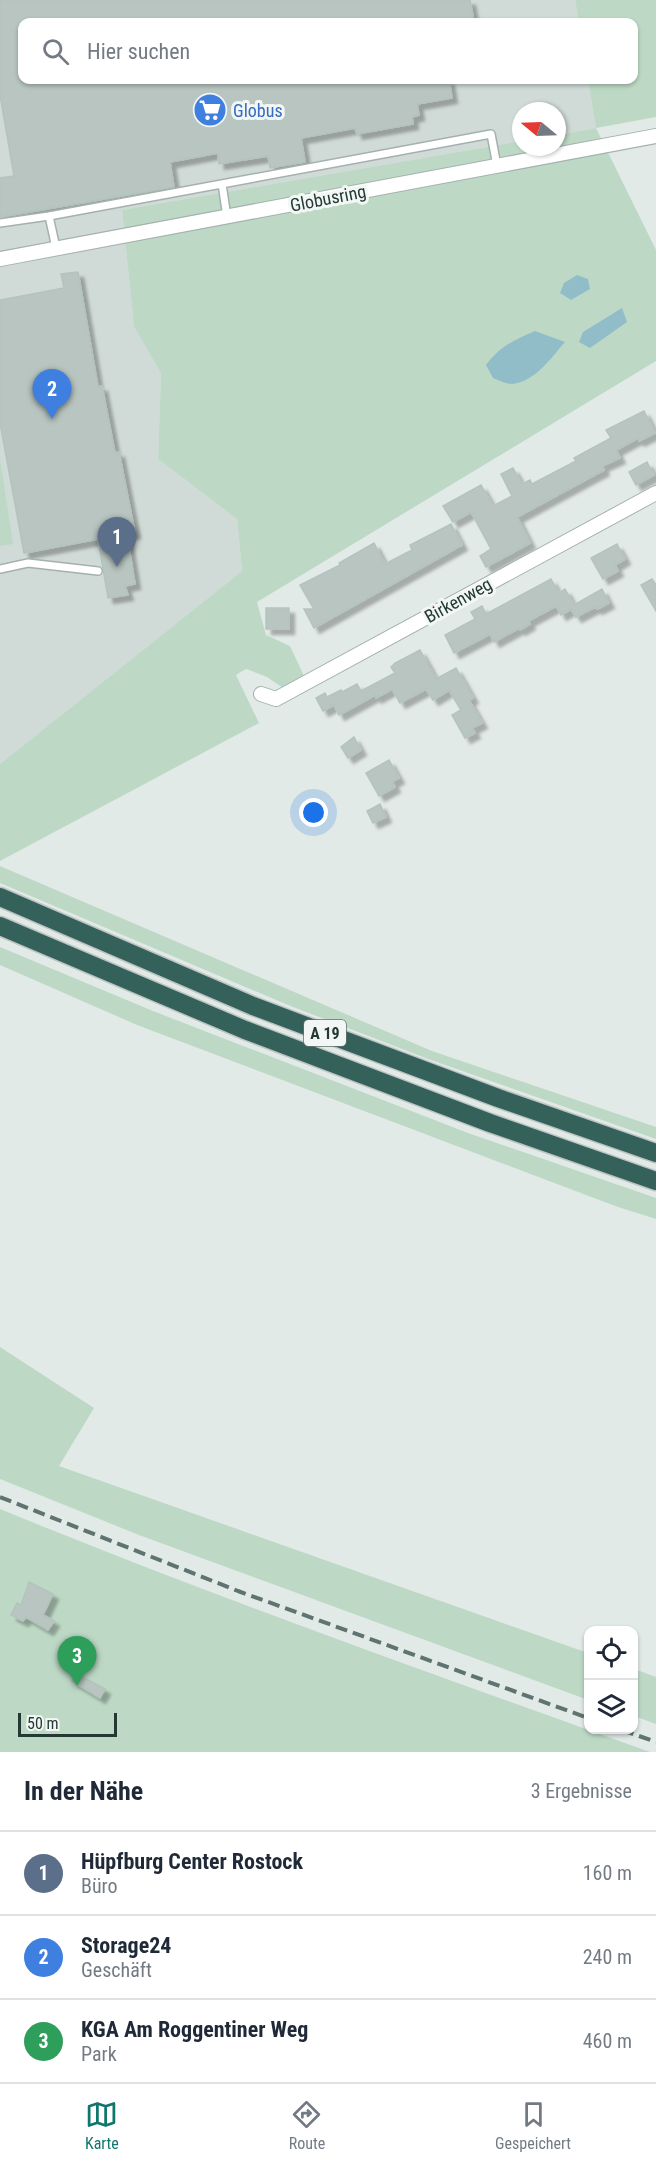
<!DOCTYPE html>
<html lang="de">
<meta charset="utf-8">
<style>
:root{--surface:#fff;--page:#f2f2f3;--text:#1f2937;--muted:#747a83;--line:#e0e1e3;--accent:#0f766e}
body{margin:0;font-family:"Roboto Condensed",sans-serif;background:var(--page);color:var(--text)}
.controls{position:absolute;right:18px;bottom:18px;display:grid;overflow:hidden;border-radius:12px;box-shadow:0 2px 4px #0004}
.controls button{width:54px;height:54px;display:grid;place-items:center;padding:0;border:0;border-bottom:2px solid var(--line);background:var(--surface);color:var(--text);font:30px sans-serif}
.compass{position:absolute;left:512px;top:102px;width:54px;height:54px;border-radius:50%;background:var(--surface);box-shadow:0 2px 4px #0004;rotate:289deg}
.scale{position:absolute;left:18px;bottom:15px;width:99px;box-sizing:border-box;padding-left:6px;border:3px solid #243934;border-top:0;font-size:16px;line-height:21px;white-space:nowrap;color:#243934;-webkit-text-stroke:4px #f2f7f5;paint-order:stroke}
.you{position:absolute;left:314px;top:813px;width:21px;height:21px;margin:-15px;border:4px solid #fff;border-radius:50%;background:#1a73e8;box-shadow:0 0 0 9px #1a73e833}
.badge{display:grid;place-items:center;width:39px;height:39px;border-radius:50%;background:var(--accent);color:#fff;font-size:20px;font-weight:700}
.pin{position:absolute;translate:-50% -50px;filter:drop-shadow(0 2px 3px #0008)}
.pin::after{content:'';position:absolute;top:32px;width:21px;height:18px;background:inherit;clip-path:polygon(0 0,100% 0,50% 100%)}
.list{margin:0;padding:0;list-style:none}
h2{display:flex;justify-content:space-between;align-items:center;height:78px;margin:0;padding:0 24px;font-size:26px}
h2 small{font-size:20px;font-weight:400;color:var(--muted)}
.list li{display:grid;grid-template-columns:39px 1fr auto;gap:18px;align-items:center;box-sizing:border-box;height:84px;padding:0 24px;border-top:2px solid var(--line)}
.list b{display:block;font-size:22px;white-space:nowrap}
.list p{margin:0;font-size:20px;white-space:nowrap;color:var(--muted)}
.list em{font-size:20px;font-style:normal;color:var(--muted)}
.icon{flex:none;width:33px;height:33px;fill:none;stroke:currentColor;stroke-width:2;stroke-linecap:round;stroke-linejoin:round}
.map{position:relative;flex:none;width:656px;height:1752px;overflow:hidden}
.search{position:absolute;background:var(--surface);box-shadow:0 2px 4px #0004;left:18px;right:18px;top:18px;height:66px;display:flex;align-items:center;gap:15px;box-sizing:border-box;padding:0 21px;border-radius:12px;color:var(--muted);font-size:22px}
.sheet{height:330px;background:var(--surface)}
nav{display:flex;justify-content:space-around;align-items:center;box-sizing:border-box;height:84px;border-top:2px solid var(--line);background:var(--surface);font-size:16px;color:var(--muted)}
nav a{display:grid;justify-items:center;gap:3px}
nav .on{color:var(--accent)}
.map>svg:first-child{display:block}
.built{fill:#d0dad6}
.green{fill:#bdd9c6}
.water{fill:#91bdc9}
.building{fill:#b8c5c0;stroke:#b5c3be;stroke-width:1.5;filter:url(#shadow)}
.lines{fill:none;stroke-linecap:round;stroke-linejoin:round}
.service-casing{stroke:#a5b1ae;stroke-width:10}
.minor-casing{stroke:#a5b1ae;stroke-width:16}
.motorway-casing{stroke:#bdc4c2;stroke-width:21}
.service{stroke:#fff;stroke-width:7}
.minor{stroke:#fff;stroke-width:14}
.motorway{stroke:#34615a;stroke-width:18}
.rail{stroke:#5f7470;stroke-width:4;stroke-dasharray:12 6;stroke-linecap:butt}
.labels{text-anchor:middle;dominant-baseline:central;stroke-width:6;stroke-linejoin:round;paint-order:stroke}
.shield{fill:#f2f7f5;stroke:#62726e;stroke-width:1.5}
.shield-label{font-size:16px;font-weight:bold;fill:#243934}
.shop-label{font-size:18px;fill:#366cbe;stroke:#f2f7f5;text-anchor:start}
.street-label{font-size:18px;fill:#243934;stroke:#f2f7f5}
</style>
<div class="map">
<svg width="656" height="1752" viewBox="0 0 656 1752">
<defs>
<filter id="shadow"><feDropShadow dx="5.5" dy="5.5" stdDeviation="1.5" flood-color="#0004"/></filter>
</defs>
<rect width="100%" height="100%" fill="#e2eae7"/>
<path class="built" d="M0 0H575L579 22H22V80H588L596 128 557 135V111H521V141L122 210 134 325 161 372 158 459 237 519 242 571 0 764Z"/>
<path class="green" d="M575 0H656V117L596 128 656 250V361L257 602 266 635 290 646 304 676 283 688 267 677 246 669 236 675 259 723 0 861V764L242 571 237 519 158 459 161 373 134 326 122 210 521 141V147H557V135L596 128 588 80H634V22H579Z
M0 459 13 544 0 546Z
M0 866 432 1051 656 1127V1139L428 1059 288 1005 0 883Z
M0 947 153 1011 468 1133 656 1198V1219L618 1207 137 1025 0 965Z
M0 1347 94 1408 59 1466 588 1653V1700L139 1535 0 1479Z
M0 1509C214 1597 433 1674 650 1752H0Z
M634 1669 656 1677V1724L634 1716Z"/>
<path class="water" d="M577 275 588 279 590 289 571 300 560 293 564 283Z
M622 308 627 322 590 348 579 342 583 332Z
M535 331 565 342C551 358 535 382 512 384 506 384 498 380 493 378L486 365C500 346 514 340 535 331Z"/>
<path class="building" d="M0 0H470L474 22H22V80H449L452 98 417 104 419 115 412 117 413 124 357 134 355 128 301 138 305 162 270 168 268 156 219 164 218 153 170 162 174 187 0 217V178L14 176 0 95Z
M78 272 98 387 102 386 115 453 119 452 135 533 127 535 135 584 125 586 128 595 108 598 98 539 24 553 0 423V300L64 288 61 274Z
M644 411 655 433 639 441 638 438 616 450 620 458 602 466 604 470 517 517 530 543 486 567 480 556 491 549 471 512 453 522 443 506 481 485 493 506 512 496 501 474 513 468 522 484 530 480 532 484 576 461 574 458 611 438 606 430Z
M647 462 654 475 636 485 629 472Z
M451 524 462 545 314 628 304 609H314L300 585 340 565 339 563 374 543 385 564 412 550 410 545Z
M617 544 625 559 615 565 618 571 603 579 591 558Z
M551 579 559 593 565 589 574 605 602 589 609 603 597 609 595 607 576 617 571 609 561 615 556 606 528 621 530 624 520 630 519 628 494 642 490 634 454 653 445 635 475 619 471 612 482 606 486 614Z
M652 579 656 585V611L641 585Z
M266 608H289V629H266Z
M420 650 436 679 456 668 473 698 469 700 482 723 472 728 475 733 465 738 452 715 461 710 449 690 433 700 426 689 400 703 392 689 376 698 375 695 339 715 334 705 323 711 316 698 325 693 327 697 341 690 342 692 357 684 361 691 395 673 391 667 395 663Z
M354 737 361 750 348 758 341 747Z
M389 760 399 778 392 782 395 787 379 796 366 773Z
M380 804 386 817 373 823 367 811Z
M29 1582 53 1594 43 1615 54 1621 48 1630 26 1617 23 1621 11 1615 17 1603 21 1605Z
M77 1674 105 1689 100 1698 72 1681Z"/>
<g class="lines">
<g class="service-casing">
<path id="service" d="M222 184 227 217
M49 216 56 248
M0 223 49 216 491 134 497 166
M0 569 28 563 98 571"/>
</g>
<g class="minor-casing">
<path id="minor" d="M0 259 656 136
M261 694 276 699 656 493"/>
</g>
<g class="motorway-casing">
<path id="motorway" d="M0 897 253 1006 498 1098 656 1153
M0 926 245 1030 490 1123 656 1181"/>
</g>
<use href="#service" class="service"/>
<use href="#minor" class="minor"/>
<use href="#motorway" class="motorway"/>
<path class="rail" d="M0 1497 238 1591 588 1718
M622 1730 656 1742"/>
</g>
<defs>
<g id="supermarket-disc" transform="scale(1.725)"><circle r="9.5" fill="#3f7fe0" stroke="#f2f7f5"/><path d="M-6-5.5h2.5l.6 2H6L4.5 2H-2.5L-4.4-4H-6ZM-1.5 3.2a1.3 1.3 0 1 0 .1 0ZM3 3.2a1.3 1.3 0 1 0 .1 0Z" fill="#fff"/></g>
</defs>
<g fill-rule="evenodd">
<use href="#supermarket-disc" x="210" y="110"/>
</g>
<g class="labels">
<rect class="shield" x="304" y="1020" width="42" height="26" rx="4.5"/>
<g class="shield-label">
<text x="325" y="1033">A 19</text>
</g>
<g class="shop-label">
<text x="233" y="110">Globus</text>
</g>
<g class="street-label">
<text transform="translate(328 198) rotate(-11)">Globusring</text>
<text transform="translate(458 600) rotate(-29)">Birkenweg</text>
</g>
</g>
</svg>
<div class="controls">
<button><svg class="icon" aria-label="locate" viewBox="0 0 24 24"><circle cx="12" cy="12" r="6"/><path d="M12 2v4M12 18v4M2 12h4M18 12h4"/></svg></button>
<button><svg class="icon" aria-label="layers" viewBox="0 0 24 24"><path d="M12 4l9 5-9 5-9-5zM3 14l9 5 9-5"/></svg></button>
</div>
<svg class="compass" viewBox="-18 -18 36 36"><path d="M0-13l5 13h-10z" fill="#e53935"/><path d="M0 13l5-13h-10z" fill="#747a83"/></svg>
<div class="scale">50 m</div>
<div class="you"></div>
<div class="pin badge" style="left:117px;top:567px;background:#5c6f8a">1</div>
<div class="pin badge" style="left:52px;top:419px;background:#3f7fe0">2</div>
<div class="pin badge" style="left:77px;top:1686px;background:#2e9e5b">3</div>
<div class="search"><svg class="icon" aria-label="search" viewBox="0 0 24 24"><circle cx="10" cy="10" r="6"/><path d="M15 15l6 6"/></svg>Hier suchen</div>
</div>
<section class="sheet">
<h2>In der Nähe<small>3 Ergebnisse</small></h2>
<ul class="list">
<li><span class="badge" style="background:#5c6f8a">1</span><div><b>Hüpfburg Center Rostock</b><p>Büro</p></div><em>160 m</em></li>
<li><span class="badge" style="background:#3f7fe0">2</span><div><b>Storage24</b><p>Geschäft</p></div><em>240 m</em></li>
<li><span class="badge" style="background:#2e9e5b">3</span><div><b>KGA Am Roggentiner Weg</b><p>Park</p></div><em>460 m</em></li>
</ul>
</section>
<nav>
<a class="on"><svg class="icon" aria-label="map" viewBox="0 0 24 24"><path d="M3 6l6-2 6 2 6-2v14l-6 2-6-2-6 2zM9 4v14M15 6v14"/></svg>Karte</a>
<a><svg class="icon" aria-label="directions" viewBox="0 0 24 24"><path d="M12 3l9 9-9 9-9-9zM9 14v-3h6M13 9l2 2-2 2"/></svg>Route</a>
<a><svg class="icon" aria-label="saved" viewBox="0 0 24 24"><path d="M7 4h10v16l-5-4-5 4z"/></svg>Gespeichert</a>
</nav>
